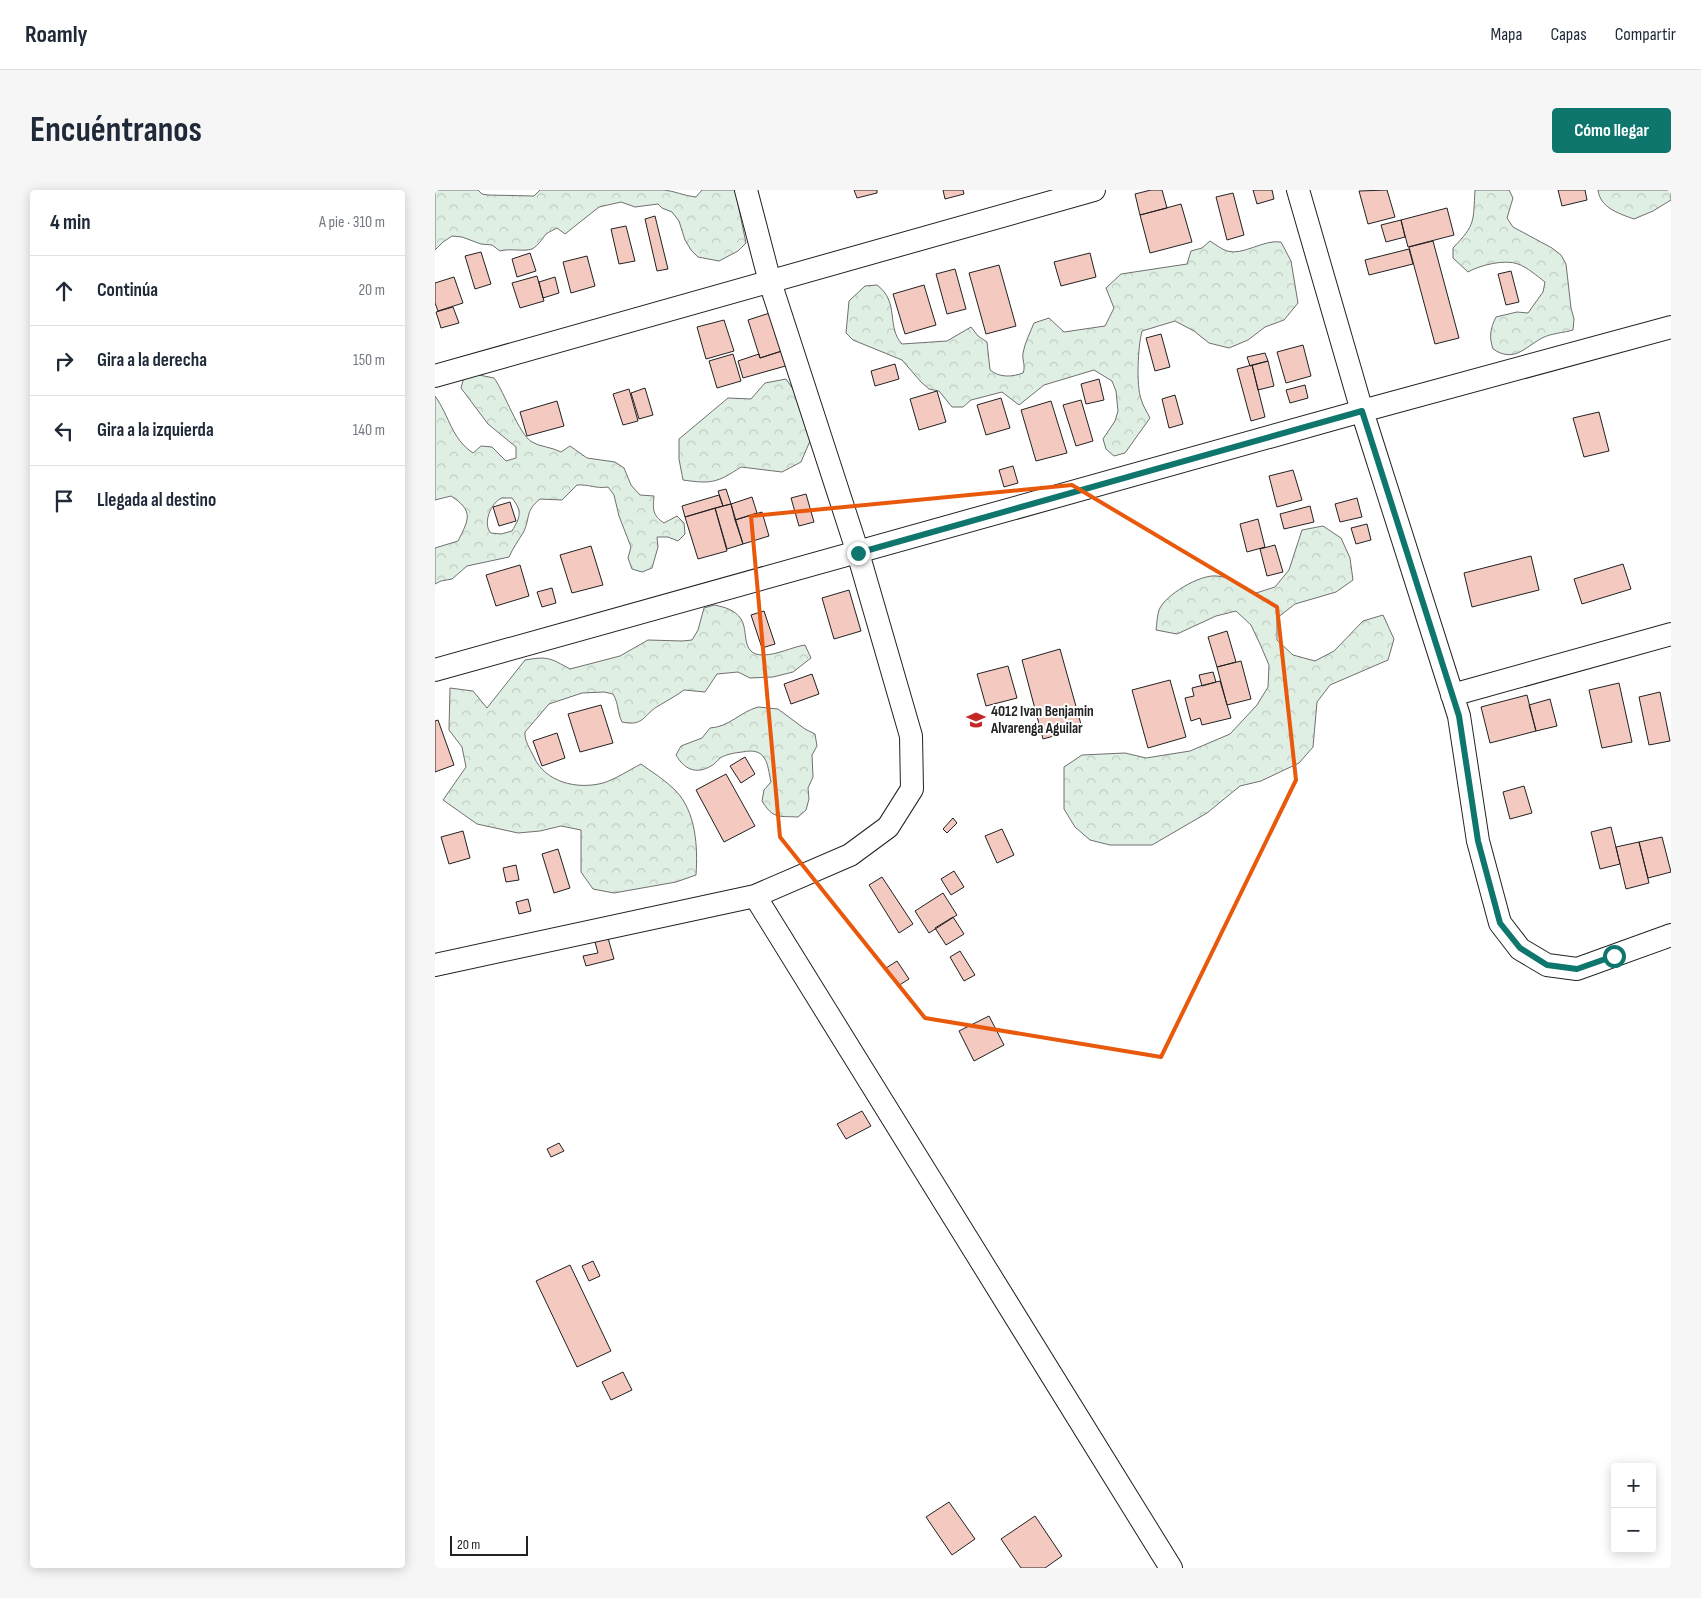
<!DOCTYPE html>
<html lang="es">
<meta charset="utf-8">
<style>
:root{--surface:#fff;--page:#f6f6f7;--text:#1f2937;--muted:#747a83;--line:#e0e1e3;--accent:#0f766e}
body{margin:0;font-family:"Sofia Sans Condensed",sans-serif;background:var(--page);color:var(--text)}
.controls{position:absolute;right:15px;bottom:15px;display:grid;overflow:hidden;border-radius:5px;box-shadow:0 2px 12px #0003}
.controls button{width:45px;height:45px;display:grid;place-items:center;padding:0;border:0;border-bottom:1px solid var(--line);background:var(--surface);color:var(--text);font:25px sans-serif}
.scale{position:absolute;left:15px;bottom:12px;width:78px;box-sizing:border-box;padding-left:5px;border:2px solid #222;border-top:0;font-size:14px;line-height:18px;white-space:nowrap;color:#222;-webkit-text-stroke:4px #fff;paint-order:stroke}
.stop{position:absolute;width:15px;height:15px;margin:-11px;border:4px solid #0f766e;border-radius:50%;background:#fff}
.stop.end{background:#0f766e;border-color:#fff;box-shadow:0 1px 5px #0008}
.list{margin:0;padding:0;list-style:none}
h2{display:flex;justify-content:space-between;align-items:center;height:65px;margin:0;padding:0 20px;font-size:21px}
h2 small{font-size:16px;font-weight:400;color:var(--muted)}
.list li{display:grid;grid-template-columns:32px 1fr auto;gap:15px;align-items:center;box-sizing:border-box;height:70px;padding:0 20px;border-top:1px solid var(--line)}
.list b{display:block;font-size:19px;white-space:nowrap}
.list em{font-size:16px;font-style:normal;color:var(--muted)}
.icon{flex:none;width:28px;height:28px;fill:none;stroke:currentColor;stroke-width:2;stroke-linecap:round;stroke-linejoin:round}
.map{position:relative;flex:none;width:1236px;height:1378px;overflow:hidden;border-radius:5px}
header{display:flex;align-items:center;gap:30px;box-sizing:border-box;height:70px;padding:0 25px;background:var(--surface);border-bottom:1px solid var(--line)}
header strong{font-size:24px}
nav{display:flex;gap:28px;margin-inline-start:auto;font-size:18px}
.intro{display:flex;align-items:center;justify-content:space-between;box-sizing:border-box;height:120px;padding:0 30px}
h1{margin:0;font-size:35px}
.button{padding:12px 22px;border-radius:5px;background:var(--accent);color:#fff;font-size:18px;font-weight:700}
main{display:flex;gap:30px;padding:0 30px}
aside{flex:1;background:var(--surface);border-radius:5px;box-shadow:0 2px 12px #0003}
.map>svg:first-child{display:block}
.forest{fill:url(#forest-crowns);stroke:#6f6f6f;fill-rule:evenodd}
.building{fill:#f3c9c0;stroke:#222}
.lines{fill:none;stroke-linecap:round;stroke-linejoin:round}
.minor-casing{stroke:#222;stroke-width:24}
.minor{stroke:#fff;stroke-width:22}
.route{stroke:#0f766e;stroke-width:6}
.marked{fill:none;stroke:#e8590c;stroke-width:4;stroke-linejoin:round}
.labels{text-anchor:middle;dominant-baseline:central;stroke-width:4;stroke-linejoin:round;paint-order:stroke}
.poi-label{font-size:15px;font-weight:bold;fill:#222;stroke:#fff;text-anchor:start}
</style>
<header>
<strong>Roamly</strong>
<nav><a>Mapa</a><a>Capas</a><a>Compartir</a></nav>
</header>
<div class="intro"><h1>Encuéntranos</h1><a class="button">Cómo llegar</a></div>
<main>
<aside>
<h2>4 min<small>A pie · 310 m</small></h2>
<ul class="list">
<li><svg class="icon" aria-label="ahead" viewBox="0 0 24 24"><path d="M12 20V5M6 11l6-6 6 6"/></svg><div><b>Continúa</b></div><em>20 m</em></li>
<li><svg class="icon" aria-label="right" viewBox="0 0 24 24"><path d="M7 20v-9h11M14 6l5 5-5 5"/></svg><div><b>Gira a la derecha</b></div><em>150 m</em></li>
<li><svg class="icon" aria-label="left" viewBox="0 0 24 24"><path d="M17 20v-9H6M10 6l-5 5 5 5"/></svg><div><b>Gira a la izquierda</b></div><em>140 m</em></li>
<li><svg class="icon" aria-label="arrive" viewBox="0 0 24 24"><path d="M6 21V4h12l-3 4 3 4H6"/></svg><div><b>Llegada al destino</b></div></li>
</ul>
</aside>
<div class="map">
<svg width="1236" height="1378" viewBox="0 0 1236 1378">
<defs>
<pattern id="forest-crowns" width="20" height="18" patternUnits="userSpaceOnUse" patternTransform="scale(1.25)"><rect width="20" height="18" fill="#e0efe3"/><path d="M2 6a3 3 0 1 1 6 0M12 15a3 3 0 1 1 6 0" fill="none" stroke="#c0cdc2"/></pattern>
</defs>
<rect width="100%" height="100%" fill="#fff"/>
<path class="forest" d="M0 0H43L47 4 53 5 99 6 105 0H229C240 1 249 6 261 7L267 0H300L311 53 303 61 284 71 263 67 256 60 250 50 244 31 237 22 227 18 223 14 200 17 186 12 164 17 130 44 122 38C118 40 114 42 111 44 107 49 103 56 97 59 89 62 75 58 65 61L57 55 46 54 27 47 17 46 8 52 0 60Z
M1040 0H1074L1078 8 1072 28 1078 37 1117 58 1126 65 1131 74 1136 118 1139 129 1138 140C1128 143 1117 143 1107 148 1089 158 1079 173 1058 159 1054 147 1055 139 1061 127L1082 122 1093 123 1108 102 1110 92C1102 86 1092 77 1083 74 1070 69 1045 75 1033 82L1018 68V58C1041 34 1038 32 1040 0Z
M1163 0H1236V10L1218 21 1199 29C1185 24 1165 18 1163 0Z
M775 51C780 54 786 59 792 61 808 66 829 49 846 52L856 71 863 113 849 130 830 137 813 150 794 158 774 153 759 141 740 131 707 141C703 156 701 195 706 209 708 216 712 222 715 228L690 263 679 266 671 259 668 249 680 231 683 221 681 201 677 191 659 180 609 195 584 215 567 202 536 210 528 217H517L504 201 494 199 486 192 467 170 418 150 411 143 414 111 430 96 442 95C465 112 451 137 467 154L512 151 536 137 543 146 552 152 555 180C565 188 577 187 588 183 591 176 587 171 588 163 590 152 595 143 599 133L614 128 629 142 670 136 679 118 671 98 686 84 752 74 756 61 767 58Z
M39 184 59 188C69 201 84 245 97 252 105 257 117 257 126 262L135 256 152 268 180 272 189 278 196 295 205 305 219 306C218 319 217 325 229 333L242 326 249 333 250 344 243 351 233 347H222L223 357 217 378 207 382 197 379 193 368 196 357 184 326 179 305 173 297C161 299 153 294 142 295L127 310 105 309C89 322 96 328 88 343 83 351 78 358 74 367L32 376 17 389 6 391 0 394V358L23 351C34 329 39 321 16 306L0 310V206C15 227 16 248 38 263L46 256 57 257 71 271 81 268V257L53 234 26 198 29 187ZM67 308H77C88 322 85 327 77 341L66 344 56 343C47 334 56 312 67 308Z
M351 189 364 208 375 251 366 272 347 282 306 277C282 293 276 294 248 290L244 269V249L293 208 316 209 330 193Z
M888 336 906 348 915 368 918 390 901 402 860 414 842 428V450L858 465 880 471 899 461 928 431 948 425 959 449 953 470 895 495 882 512 878 557 864 573 826 591 805 596 772 623 717 655H675L655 650 640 637 629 619V577L647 565 690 563 711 568 755 561 795 544 822 515 833 497 834 475 825 454 816 435 801 421 781 426 742 444 721 440C722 433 722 426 724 420 730 405 765 384 782 386 796 387 809 396 821 403L840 397 854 380 867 340Z
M279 415C290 417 300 420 306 429 314 441 305 465 328 465 342 465 357 457 370 455L376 468 358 482 338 487 315 488 303 482 282 484 270 502 249 500C241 506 233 510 225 515 208 524 210 537 187 532 182 522 184 514 178 504L169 502 147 503 114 514 90 542C89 550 95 559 99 567 110 592 142 600 168 593 181 589 194 580 206 574 217 582 230 590 240 600 261 621 263 657 261 685L241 692 179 703 158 699 146 682V640L126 636 105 641 83 643 42 634 8 610 31 577 27 557 14 540 15 498 38 501 52 518 90 470C113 466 115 468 135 479L185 466 213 450 247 451 257 450 263 440 269 418Z
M323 517 343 519 370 539 380 544 382 556 377 565 378 587 373 598 374 609 371 620 363 627C343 626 338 629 327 611L329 600 336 592C332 573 332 557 307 562 299 563 292 564 285 568 282 571 280 574 276 576 261 585 249 579 241 565L246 556 267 548 275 538C294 537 305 522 323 517Z"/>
<path class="building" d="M419 0H442V3L422 8Z
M508 0H528L529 4 510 9Z
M716 0H727L732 18 705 25 700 4Z
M818 0H837L839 9 822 14Z
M952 0 960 27 933 34 924 1Z
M1123 0H1150L1152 10 1127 16Z
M798 3 809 45 792 50 781 7Z
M746 14 757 52 715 63 705 25Z
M1012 18 1019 45 973 57 966 30Z
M220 26 233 79 222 81 210 29Z
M966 30 970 47 951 52 946 35Z
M191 36 200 71 184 74 176 39Z
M998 51 1024 148 1000 154 974 57Z
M974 59 978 74 934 85 930 70Z
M46 62 56 94 40 99 30 66Z
M95 63 101 81 82 87 77 69Z
M655 63 661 87 626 96 619 72Z
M152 66 160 96 136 103 128 72Z
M564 75 581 136 551 144 534 83Z
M520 79 531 119 512 124 501 84Z
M1076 81 1084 112 1071 115 1063 84Z
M102 86 109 111 85 118 77 93Z
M19 87 28 113 3 121 0 113V93Z
M120 87 124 103 108 108 104 92Z
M489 95 501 135 470 144 458 104Z
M18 117 24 133 6 138 1 122Z
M341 121 350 160 325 168 313 130Z
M289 130 299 161 271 169 262 137Z
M726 144 735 177 720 181 711 148Z
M868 155 876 186 851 193 842 162Z
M350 160 354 175 308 188 303 171 324 164 325 168Z
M830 163 833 171 815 176 812 167Z
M298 164 306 191 282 198 274 171Z
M833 171 839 196 823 200 817 175Z
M460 174 464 189 440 196 436 181Z
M817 175 830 227 816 231 802 179Z
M664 189 669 210 651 214 646 194Z
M870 195 873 208 855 213 851 200Z
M210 198 218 225 204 229 196 203Z
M194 199 203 231 188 235 178 204Z
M502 201 511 232 484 240 475 209Z
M740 205 748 234 734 238 727 209Z
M566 208 575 238 551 245 542 215Z
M646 210 658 251 641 256 628 215Z
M122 211 129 236 92 246 85 222Z
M616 211 632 263 601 271 586 220Z
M1164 222 1174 261 1149 267 1138 228Z
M578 276 583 293 569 297 564 280Z
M858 280 867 310 842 317 834 286Z
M291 299 296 314 288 316 283 301Z
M371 304 379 332 364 336 356 308Z
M284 305 288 316 250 327 247 316Z
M317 307 322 323 300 330 296 314Z
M922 308 927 327 905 332 900 314Z
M75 312 81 331 64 336 58 317Z
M296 314 308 354 292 359 280 318Z
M875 316 879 332 849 339 845 324Z
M280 318 292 361 263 369 250 327Z
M327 322 334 346 308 354 300 330Z
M823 329 830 357 812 362 805 334Z
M932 334 936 350 921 354 916 338Z
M840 355 848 382 832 386 825 359Z
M156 356 168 395 137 403 125 365Z
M1096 366 1104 400 1037 417 1029 383Z
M1188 374 1196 399 1147 414 1139 389Z
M85 375 94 406 61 416 51 385Z
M117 398 121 413 107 417 102 402Z
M414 400 426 441 399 449 387 408Z
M329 421 340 454 327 458 316 425Z
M792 441 801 472 782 477 773 447Z
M625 459 647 538 608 549 587 470Z
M806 471 816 509 792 515 782 477Z
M573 476 582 508 551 516 542 484Z
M778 482 781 492 767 496 764 485Z
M377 484 384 504 356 514 349 494Z
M735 490 751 547 713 558 697 500Z
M785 491 796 528 767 535 765 528 756 531 750 508 759 506 757 498Z
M1184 493 1197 552 1167 558 1154 500Z
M1225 502 1235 551 1214 555 1204 507Z
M1092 505 1101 541 1055 553 1046 517Z
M1115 509 1122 536 1101 541 1094 515Z
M166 515 178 553 145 562 133 524Z
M3 530 19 575 0 582V531Z
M122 543 130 568 107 576 98 551Z
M310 567 320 584 306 593 295 576Z
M291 584 320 636 289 652 261 600Z
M1089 596 1097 623 1075 629 1068 602Z
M518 628 522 633 512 643 508 639Z
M1176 637 1185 674 1165 679 1156 642Z
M567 639 579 665 562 673 550 646Z
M28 641 35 668 14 674 6 647Z
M1227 647 1236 682 1213 688 1204 652Z
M1204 652 1214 693 1191 699 1181 657Z
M123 659 135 698 119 703 107 664Z
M81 675 84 690 71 692 68 678Z
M519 681 529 697 516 705 506 689Z
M447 687 478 734 464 743 434 695Z
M508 703 522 725 494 743 480 721Z
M93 709 96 721 84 724 81 712Z
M518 727 529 744 511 755 500 738Z
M173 748 179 769 151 776 148 766 163 763 160 752Z
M525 761 540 785 529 791 515 767Z
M462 771 474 789 463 796 451 778Z
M554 826 569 855 539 871 524 841Z
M427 921 436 936 411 949 402 934Z
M124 953 129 961 116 967 112 959Z
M158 1071 165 1086 154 1091 147 1076Z
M135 1075 176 1161 142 1177 101 1091Z
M188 1182 197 1200 176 1210 167 1192Z
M514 1312 540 1349 517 1365 491 1327Z
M600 1326 627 1366 610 1378H586L566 1349Z"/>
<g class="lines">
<g class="minor-casing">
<path id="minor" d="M863 0 927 221 1024 526 1043 651 1065 733 1085 759 1112 775 1142 779 1236 745
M0 186 659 0
M0 480 927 221 1236 137
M1017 505 1236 444
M320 706 736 1378
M0 775 320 706 415 665 453 637 477 599 476 546 423 363 335 92 311 0"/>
</g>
<use href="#minor" class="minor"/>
</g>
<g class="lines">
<path class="route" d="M423 363 927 221 1024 526 1043 651 1065 733 1085 758 1112 775 1142 779 1179 766"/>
</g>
<path class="marked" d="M637 295 842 417 861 590 726 867 490 828 345 647 316 326Z"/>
<defs>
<g id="school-bare" transform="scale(1.5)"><path d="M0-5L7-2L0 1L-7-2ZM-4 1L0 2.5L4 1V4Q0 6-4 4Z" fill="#c62828" stroke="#fff" stroke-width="2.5" paint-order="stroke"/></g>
</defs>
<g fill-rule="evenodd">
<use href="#school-bare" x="541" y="530"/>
</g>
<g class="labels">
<g class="poi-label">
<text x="556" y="521">4012 Ivan Benjamin<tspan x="556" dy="17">Alvarenga Aguilar</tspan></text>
</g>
</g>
</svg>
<div class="controls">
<button>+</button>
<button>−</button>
</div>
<div class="scale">20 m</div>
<div class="stop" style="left:1179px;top:766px"></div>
<div class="stop end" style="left:423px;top:363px"></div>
</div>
</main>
